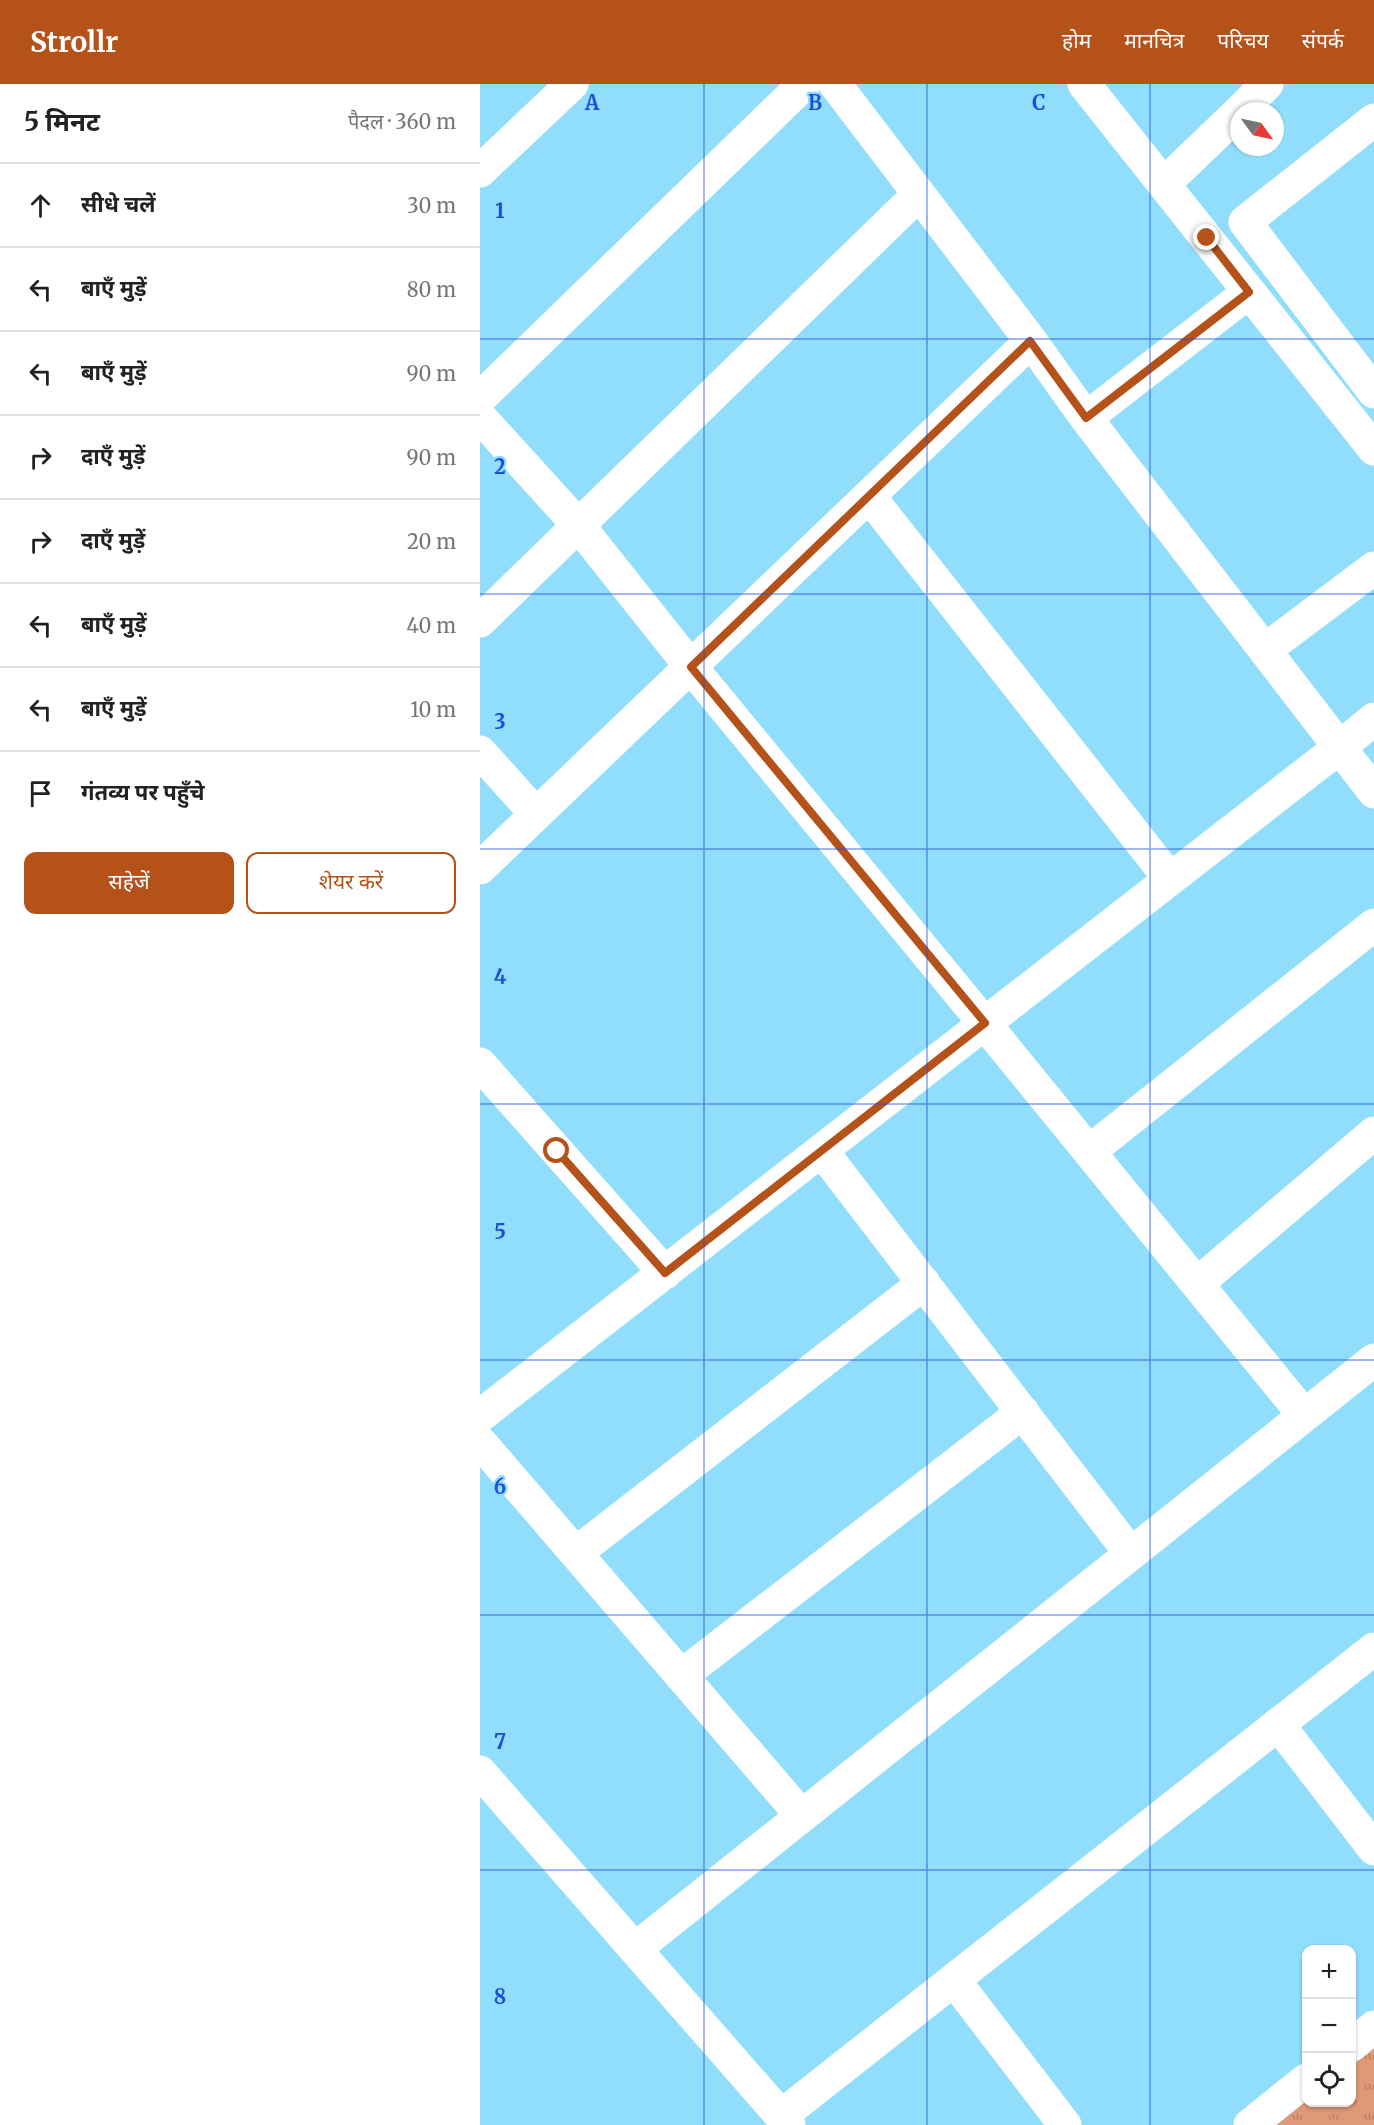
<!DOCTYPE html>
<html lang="hi">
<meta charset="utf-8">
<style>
:root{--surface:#fff;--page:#f6f6f6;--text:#222;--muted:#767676;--line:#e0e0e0;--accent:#b55219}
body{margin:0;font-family:Merriweather,"Noto Sans Devanagari",serif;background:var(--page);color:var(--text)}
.controls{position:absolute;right:18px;bottom:18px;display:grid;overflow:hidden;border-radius:12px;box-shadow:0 2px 4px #0004}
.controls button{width:54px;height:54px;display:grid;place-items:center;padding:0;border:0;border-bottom:2px solid var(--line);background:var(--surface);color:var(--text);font:30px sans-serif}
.compass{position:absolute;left:750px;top:18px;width:54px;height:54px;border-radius:50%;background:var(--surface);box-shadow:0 2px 4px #0004;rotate:123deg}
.stop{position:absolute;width:18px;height:18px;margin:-14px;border:4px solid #b55219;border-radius:50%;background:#fff}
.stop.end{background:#b55219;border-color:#fff;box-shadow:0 2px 6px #0008}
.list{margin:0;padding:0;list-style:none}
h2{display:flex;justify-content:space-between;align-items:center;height:78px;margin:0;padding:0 24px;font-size:26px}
h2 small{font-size:20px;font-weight:400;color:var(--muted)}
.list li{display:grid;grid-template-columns:39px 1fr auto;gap:18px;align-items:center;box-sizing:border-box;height:84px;padding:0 24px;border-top:2px solid var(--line)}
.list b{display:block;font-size:22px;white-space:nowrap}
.list em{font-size:20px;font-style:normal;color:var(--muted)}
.actions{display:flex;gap:12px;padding:18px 24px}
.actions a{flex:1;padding:14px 0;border:2px solid var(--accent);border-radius:12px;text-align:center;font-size:21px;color:var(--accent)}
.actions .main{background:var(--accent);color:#fff}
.icon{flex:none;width:33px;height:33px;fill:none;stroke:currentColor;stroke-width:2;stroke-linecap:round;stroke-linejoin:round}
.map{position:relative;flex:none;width:894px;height:2041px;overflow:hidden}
header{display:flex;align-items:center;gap:36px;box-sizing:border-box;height:84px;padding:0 30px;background:var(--accent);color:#fff}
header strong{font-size:28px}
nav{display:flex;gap:33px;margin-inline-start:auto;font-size:21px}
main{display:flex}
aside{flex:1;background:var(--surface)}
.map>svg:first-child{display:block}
.grass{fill:url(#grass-tufts)}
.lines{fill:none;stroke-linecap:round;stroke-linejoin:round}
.minor{stroke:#fff;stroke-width:33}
.tertiary{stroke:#fff;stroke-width:33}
.route{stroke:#b55219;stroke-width:8}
.grid{fill:none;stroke:#1d4ed8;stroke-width:1.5;stroke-opacity:0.55}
.grid-label{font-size:20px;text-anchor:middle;font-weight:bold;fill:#1d4ed8;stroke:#91ddfc;stroke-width:4.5;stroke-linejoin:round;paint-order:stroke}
</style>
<header>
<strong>Strollr</strong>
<nav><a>होम</a><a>मानचित्र</a><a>परिचय</a><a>संपर्क</a></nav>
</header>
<main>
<aside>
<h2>5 मिनट<small>पैदल · 360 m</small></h2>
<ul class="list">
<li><svg class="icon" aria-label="ahead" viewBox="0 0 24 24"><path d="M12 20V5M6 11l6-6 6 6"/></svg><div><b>सीधे चलें</b></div><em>30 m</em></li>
<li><svg class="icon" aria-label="left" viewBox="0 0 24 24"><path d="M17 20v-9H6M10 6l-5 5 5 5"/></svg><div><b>बाएँ मुड़ें</b></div><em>80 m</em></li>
<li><svg class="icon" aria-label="left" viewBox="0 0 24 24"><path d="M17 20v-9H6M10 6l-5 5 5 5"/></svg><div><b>बाएँ मुड़ें</b></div><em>90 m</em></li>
<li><svg class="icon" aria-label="right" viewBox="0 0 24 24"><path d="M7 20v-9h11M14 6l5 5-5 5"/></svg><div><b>दाएँ मुड़ें</b></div><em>90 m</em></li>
<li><svg class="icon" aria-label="right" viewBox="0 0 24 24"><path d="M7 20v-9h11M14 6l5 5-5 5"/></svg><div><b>दाएँ मुड़ें</b></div><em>20 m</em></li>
<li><svg class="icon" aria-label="left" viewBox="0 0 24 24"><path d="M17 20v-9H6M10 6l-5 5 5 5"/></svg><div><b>बाएँ मुड़ें</b></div><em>40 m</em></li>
<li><svg class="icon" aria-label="left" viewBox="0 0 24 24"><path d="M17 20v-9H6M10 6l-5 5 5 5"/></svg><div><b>बाएँ मुड़ें</b></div><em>10 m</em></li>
<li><svg class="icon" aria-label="arrive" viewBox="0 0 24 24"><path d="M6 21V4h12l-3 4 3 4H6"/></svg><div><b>गंतव्य पर पहुँचे</b></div></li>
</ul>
<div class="actions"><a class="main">सहेजें</a><a>शेयर करें</a></div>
</aside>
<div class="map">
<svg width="894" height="2041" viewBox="0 0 894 2041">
<defs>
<pattern id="grass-tufts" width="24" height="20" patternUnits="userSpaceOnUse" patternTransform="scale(1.5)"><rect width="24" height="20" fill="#e09978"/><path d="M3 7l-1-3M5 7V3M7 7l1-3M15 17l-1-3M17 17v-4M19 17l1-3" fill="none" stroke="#b57e64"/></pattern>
</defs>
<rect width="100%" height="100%" fill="#91ddfc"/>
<path class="grass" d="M894 1964V2041H796L826 2017 872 2018V1982Z"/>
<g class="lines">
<path class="minor" d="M355 0 551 257 606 334 894 708
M604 0 894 365
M760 27 787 0
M894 36 765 138 894 308
M0 87 92 0
M684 100 759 28
M0 314 324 0
M0 333 99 442 211 583 505 940 824 1331
M606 334 769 208
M389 412 690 795
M0 537 439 110
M785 566 894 484
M0 668 56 730
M0 784 551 257
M0 980 185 1189
M342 1067 651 1470
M610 1067 894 841
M717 1200 894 1049
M0 1332 860 663 894 635
M0 1358 322 1732
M96 1469 444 1199
M201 1592 543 1328
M798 1640 894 1765
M155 1865 894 1276
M474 1896 585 2041
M872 1961 894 1943
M770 2041 826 1996"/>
<path class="tertiary" d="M0 1688 309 2041
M301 2032 894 1565"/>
</g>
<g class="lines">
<path class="route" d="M77 1067 185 1189 505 939 211 583 550 257 606 334 769 208 727 154"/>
</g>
<path class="grid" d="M224 0V2041M447 0V2041M670 0V2041M0 255H894M0 510H894M0 765H894M0 1020H894M0 1276H894M0 1531H894M0 1786H894"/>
<g class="grid-label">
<text x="112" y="26">A</text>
<text x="335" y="26">B</text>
<text x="559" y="26">C</text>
<text x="20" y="134">1</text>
<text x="20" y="390">2</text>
<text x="20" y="645">3</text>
<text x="20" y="900">4</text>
<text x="20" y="1155">5</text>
<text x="20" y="1410">6</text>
<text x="20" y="1665">7</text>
<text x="20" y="1920">8</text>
</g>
</svg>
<div class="controls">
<button>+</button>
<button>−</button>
<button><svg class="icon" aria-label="locate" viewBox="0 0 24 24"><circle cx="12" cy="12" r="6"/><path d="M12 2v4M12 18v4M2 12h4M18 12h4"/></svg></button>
</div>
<svg class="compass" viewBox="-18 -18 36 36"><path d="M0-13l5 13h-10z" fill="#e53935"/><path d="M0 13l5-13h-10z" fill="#767676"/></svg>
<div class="stop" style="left:77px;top:1067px"></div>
<div class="stop end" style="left:727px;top:154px"></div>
</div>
</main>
